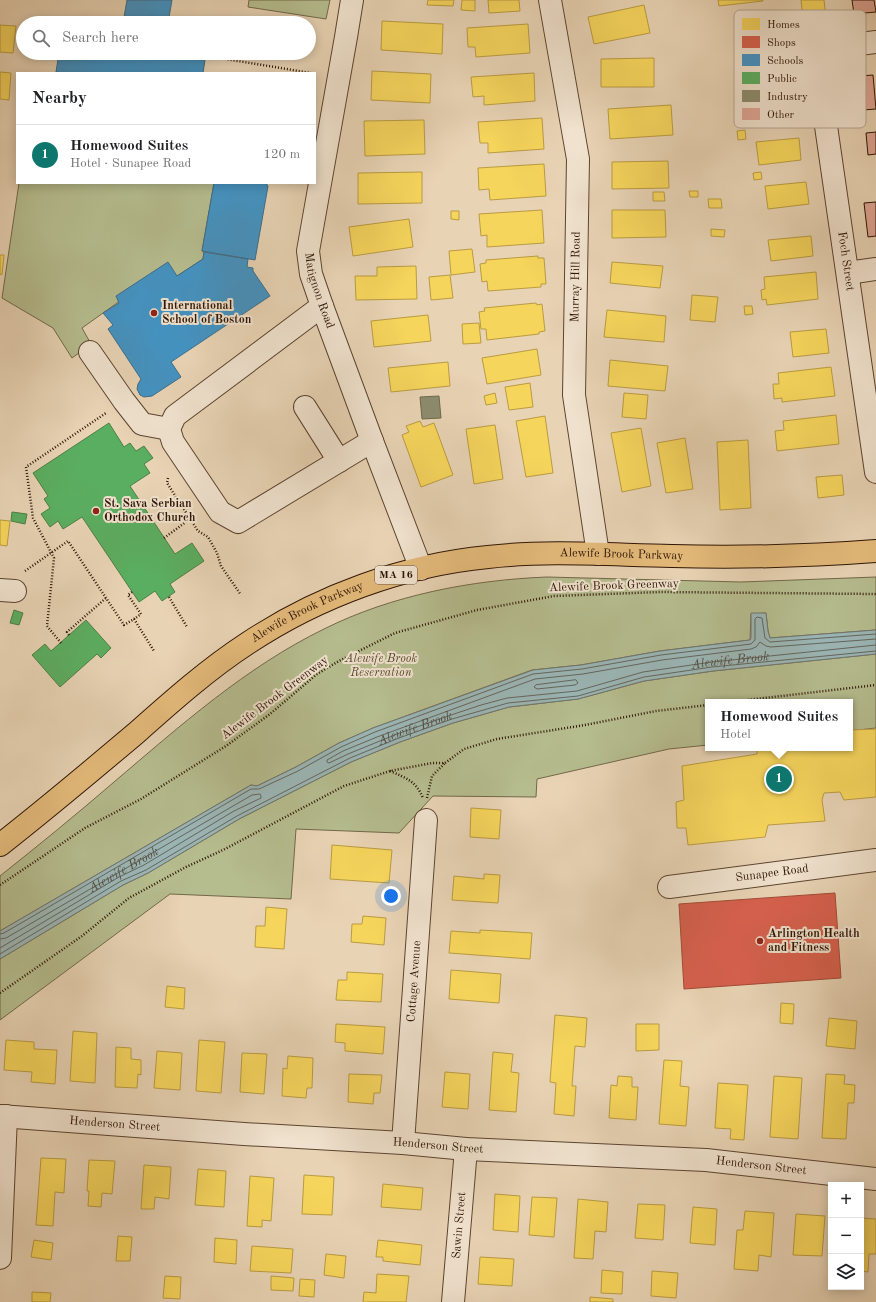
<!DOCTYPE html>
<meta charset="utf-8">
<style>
:root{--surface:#fff;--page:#f2f2f2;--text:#202124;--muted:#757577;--line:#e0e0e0;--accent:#0f766e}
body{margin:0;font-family:"Old Standard TT",serif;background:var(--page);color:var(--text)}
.controls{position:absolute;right:12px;bottom:12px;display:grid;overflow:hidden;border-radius:0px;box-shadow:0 2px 10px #0003}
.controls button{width:36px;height:36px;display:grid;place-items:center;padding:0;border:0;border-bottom:1px solid var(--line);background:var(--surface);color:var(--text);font:20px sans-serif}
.you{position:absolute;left:391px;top:896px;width:14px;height:14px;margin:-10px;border:3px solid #fff;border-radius:50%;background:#1a73e8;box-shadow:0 0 0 6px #1a73e833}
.badge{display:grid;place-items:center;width:26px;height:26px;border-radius:50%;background:var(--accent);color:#fff;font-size:13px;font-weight:700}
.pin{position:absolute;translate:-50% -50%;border:2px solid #fff;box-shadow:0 1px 4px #0006}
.popup{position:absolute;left:705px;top:699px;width:148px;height:52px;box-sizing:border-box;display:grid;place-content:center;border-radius:0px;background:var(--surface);filter:drop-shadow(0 1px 3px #0005);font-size:13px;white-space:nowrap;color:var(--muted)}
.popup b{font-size:15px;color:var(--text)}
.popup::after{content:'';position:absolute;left:50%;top:100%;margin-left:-8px;border:8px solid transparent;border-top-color:var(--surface)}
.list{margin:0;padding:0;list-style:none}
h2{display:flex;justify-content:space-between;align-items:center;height:52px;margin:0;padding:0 16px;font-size:17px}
h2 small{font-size:13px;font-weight:400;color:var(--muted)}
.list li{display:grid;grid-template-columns:26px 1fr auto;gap:12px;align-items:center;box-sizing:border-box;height:60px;padding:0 16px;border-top:1px solid var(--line)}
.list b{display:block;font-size:15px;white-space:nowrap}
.list p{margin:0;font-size:13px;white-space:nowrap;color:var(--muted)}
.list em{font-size:13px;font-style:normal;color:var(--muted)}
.icon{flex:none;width:22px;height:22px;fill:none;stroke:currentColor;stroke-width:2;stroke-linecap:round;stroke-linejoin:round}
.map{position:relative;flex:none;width:876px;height:1302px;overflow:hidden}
.search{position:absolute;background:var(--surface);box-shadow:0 2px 10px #0003;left:16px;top:16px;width:300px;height:44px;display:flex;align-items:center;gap:10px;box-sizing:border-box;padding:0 14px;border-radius:22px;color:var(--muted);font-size:15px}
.panel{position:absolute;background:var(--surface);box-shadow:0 2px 10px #0003;left:16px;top:72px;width:300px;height:112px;border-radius:0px}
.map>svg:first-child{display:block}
.green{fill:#b5bc8e;stroke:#726849}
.water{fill:#9bb6b6;stroke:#6f766f}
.homes{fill:#f6d55c;stroke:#ba9b42}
.shops{fill:#d6604d;stroke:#a44a37}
.schools{fill:#4393c3;stroke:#3d6d8a}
.public{fill:#5aae61;stroke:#4d8045}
.industry{fill:#8c8c6e;stroke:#70684e}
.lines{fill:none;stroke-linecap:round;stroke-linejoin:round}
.shore{stroke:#64665d;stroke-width:1}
.building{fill:#dfa594;stroke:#2e1504}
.minor-casing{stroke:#5c4430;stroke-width:24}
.major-casing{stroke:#2e1504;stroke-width:24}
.path{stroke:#2e1504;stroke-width:2.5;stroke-dasharray:1 2;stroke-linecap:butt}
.minor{stroke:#f0e2ce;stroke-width:22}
.major{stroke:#e4ba7a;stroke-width:22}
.poi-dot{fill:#8f2418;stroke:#f0e2ce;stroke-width:1.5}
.labels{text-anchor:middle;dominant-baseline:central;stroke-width:4;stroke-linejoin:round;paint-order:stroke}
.shield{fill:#f0e2ce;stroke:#685241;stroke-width:1}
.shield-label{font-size:11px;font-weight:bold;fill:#2e1504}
.street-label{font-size:12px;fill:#2e1504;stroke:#f0e2ce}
.poi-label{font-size:12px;font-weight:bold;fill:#2e1504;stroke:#f0e2ce;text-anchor:start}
.park-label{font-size:12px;font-style:italic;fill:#56472d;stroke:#f0e2ce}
.water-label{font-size:13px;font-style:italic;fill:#544d42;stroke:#f0e2ce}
.key{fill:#f0e2ce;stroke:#b6a491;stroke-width:1}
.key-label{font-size:11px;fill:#2e1504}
</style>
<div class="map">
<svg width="876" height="1302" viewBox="0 0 876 1302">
<rect width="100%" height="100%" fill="#e8d3b4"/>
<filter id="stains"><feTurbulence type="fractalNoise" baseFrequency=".005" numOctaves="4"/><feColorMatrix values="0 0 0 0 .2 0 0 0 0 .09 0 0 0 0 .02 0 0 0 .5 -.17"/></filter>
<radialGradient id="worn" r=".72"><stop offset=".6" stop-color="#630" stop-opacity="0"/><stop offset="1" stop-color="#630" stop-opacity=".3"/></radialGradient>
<path class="green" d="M249 0H330L326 19 248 7Z
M19 183H214L202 251 204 252 203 259 177 276 166 268 82 328 91 344 72 358 53 328 2 298Z
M547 577 741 582 876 577V630L770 638 768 631 766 613 751 614 750 640 660 651 581 665 532 670 373 728 339 743 296 767 257 786 251 785 0 931V876C39 845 77 814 114 782 180 726 246 667 324 629 392 595 472 580 547 577Z
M876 654V728L850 731V702H708V745L669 749 537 779 536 797 433 796 399 833 296 829 291 899 170 894 0 1020V959L123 885 148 873 239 819 351 762 400 742 453 723 509 707 578 699 644 681 713 671Z"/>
<path class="water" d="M751 613H766L768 631 770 638 876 630V654L713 671 644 681 578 699 509 707 453 723 400 742 351 762 239 819 148 873 123 885 0 959V931L251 785 257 786 296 767 339 743 373 728 533 670 581 665 660 651 750 640 751 638Z"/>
<path class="homes" d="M428 0H454L453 6 427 5Z
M462 0H475V11L461 10Z
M488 0H519L520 11 489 13Z
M718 0H763V1L719 6Z
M801 0H824L826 17 803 19Z
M644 5 650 33 594 44 588 17Z
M382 21 443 24 442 54 381 50Z
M528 24 530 53 476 57 475 47H468L467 28Z
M0 25 16 26 13 53 0 52Z
M783 41 785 65 751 68 749 44Z
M654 58V87H601V59Z
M372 71 431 74 430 103 371 100Z
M0 72 11 73 9 100 0 99Z
M534 73 535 101 484 105V96L473 97 471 77Z
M793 87 795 114 751 118 748 92Z
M671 105 673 135 610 139 608 109Z
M542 118 544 149 488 153V143H480L478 122Z
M424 120 425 154 365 156 364 121Z
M745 130 746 139 738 140 737 131Z
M799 138 801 160 759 165 756 142Z
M668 161 669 188 612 189V162Z
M544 164 546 196 490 200 489 189 479 190 478 168Z
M422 172V203L358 204V173Z
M761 172 762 179 754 180 753 173Z
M806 182 809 204 768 209 765 186Z
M689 191H698V197H690Z
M653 192H664L665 201H653Z
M708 199H721L722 208H709Z
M542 210 544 243 487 247V235L481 236 479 214Z
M612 210H665L666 237 612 238Z
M451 211H459V220L451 219Z
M409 219 413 247 353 256 349 227Z
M711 229 725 230 724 237 711 236Z
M811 236 813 256 771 261 768 240Z
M472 249 475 272 451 275 449 251Z
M0 255H4L2 275 0 274Z
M538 256V258H544L546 284H541V287L488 291 487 281 482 282 480 264 486 263V260Z
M612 262 663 266 660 288 610 283Z
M416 266 417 299 356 300 355 276H377V267Z
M816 272 818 299 767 305 766 299 762 300 761 290 765 289 764 277Z
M450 275 453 298 431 300 429 277Z
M692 295 718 297 715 322 690 320Z
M536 303 537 305 542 304 545 331 539 332V334L487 340 486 329H481L479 312 485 311 484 308Z
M744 306H752L753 314 745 315Z
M607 310 666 316 664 342 604 337Z
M428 315 431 341 374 347 371 321Z
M479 323 481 343 463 344 462 324Z
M826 329 829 353 793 357 790 332Z
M537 349 541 375 487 384 482 358Z
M610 360 668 366 665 391 608 386Z
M448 362 450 386 391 392 388 368Z
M831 367 835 396 782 402V398L774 399 773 384H779L778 373Z
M530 383 533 407 509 410 505 387Z
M495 393 497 403 486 405 484 396Z
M624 393 648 395 646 419 622 417Z
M836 415 839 444 777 451 775 431 784 430 783 421Z
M545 416 553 473 526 477 516 421Z
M420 421 423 427 434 423 453 475 421 487 402 435 409 432 406 426Z
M495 425 503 479 474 484 466 429Z
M641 428 651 486 622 492 611 433Z
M685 438 693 489 666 493 657 443Z
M748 440 751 508 720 510 717 442Z
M842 475 844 495 818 498 816 477Z
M0 520 10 521 7 546 0 545Z
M876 729V797L844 800 840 792 824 793 822 800 825 821 768 825 765 837 688 845 686 828H677L676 802 684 800 682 766 757 754V748H850V730Z
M471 808 501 810 499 839 470 837Z
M332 845 392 850 389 883 330 879Z
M484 874 500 875 498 903 452 900 454 876 484 879Z
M266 907 287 909 284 949 255 947 256 926H265Z
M363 916 386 918 384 945 351 942 352 924H362Z
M480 930 532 933 530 959 449 953 451 931 480 933Z
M451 970 501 974 499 1003 449 999Z
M347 972 383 974 381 1002 336 1000 338 980H347Z
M167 986 185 988 184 1009 165 1007Z
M781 1003 794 1004 793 1024 780 1023Z
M555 1015 587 1018 585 1047 575 1046 572 1086H576L574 1116 554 1114 556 1083 550 1082Z
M829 1018 857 1021 855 1049 826 1046Z
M336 1024 385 1027 383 1054 345 1051V1043L335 1042Z
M636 1024H659V1050L636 1051Z
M73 1031 97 1033 95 1083 70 1081Z
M6 1040 34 1042V1049L57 1050 55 1084 31 1082 32 1072 4 1070Z
M199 1040 225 1042 221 1093 196 1091Z
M116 1047 131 1048V1059L141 1060V1075L138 1074 137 1088 115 1087Z
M157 1051 182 1053 180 1090 154 1088Z
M493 1052 513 1054 511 1072 519 1073 516 1112 489 1110Z
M242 1053 267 1054 264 1094 240 1092Z
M288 1056 313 1058 312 1088H307L306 1098 282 1096 283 1068 287 1069Z
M664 1060 682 1061 680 1086 689 1087 686 1126 659 1124Z
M445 1072 470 1074 468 1109 442 1107Z
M349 1074 382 1075 380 1093H374L373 1104 348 1102Z
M826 1074 845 1075 844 1084 855 1085 854 1103H848L846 1139 822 1138Z
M618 1076 632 1077V1087H638L636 1120 609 1118 611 1085 617 1086Z
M774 1076 802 1078 798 1139 770 1137Z
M718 1083 748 1085 744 1140 730 1139 731 1129 715 1128Z
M41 1158 66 1159 64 1193 55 1192 53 1226 36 1225Z
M89 1160 115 1161 112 1194 102 1193 101 1207 88 1206 89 1191H87Z
M144 1165 171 1167 169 1199 155 1197 154 1209H141Z
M198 1169 226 1171 224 1207 195 1205Z
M304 1175 334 1177 332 1215 302 1214Z
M250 1176 274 1178 271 1221 262 1220V1227L247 1226Z
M383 1184 423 1188 421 1210 381 1207Z
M495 1194 520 1196 518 1232 493 1230Z
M532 1197 557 1198 554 1237 529 1235Z
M578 1199 608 1202 606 1232 595 1231 593 1259 574 1258Z
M638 1204 665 1205 663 1240 635 1238Z
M693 1207 717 1209 715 1245 690 1243Z
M745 1211 774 1213 771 1257 759 1255 758 1271 734 1269 737 1230H743Z
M796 1214 825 1216 822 1256 793 1255Z
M861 1218 876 1219V1254H869L868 1272 861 1271Z
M118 1236 132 1237 130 1261H116Z
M215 1238 237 1240 236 1264 214 1262Z
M34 1240 53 1243 51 1260 31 1257Z
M378 1240 422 1245 420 1265 383 1261V1257H376Z
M252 1246 293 1249 291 1273 250 1271Z
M326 1254 346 1256 344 1278 324 1275Z
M480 1257 514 1259 512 1286 478 1284Z
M602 1270 623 1272 622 1294 601 1293Z
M652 1271 678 1273 676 1298 651 1296Z
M377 1274 409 1276 406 1302H363L364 1292 376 1293Z
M165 1276 181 1277 180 1299 163 1298Z
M271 1276 294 1278 293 1291 271 1290Z
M300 1279 315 1280 314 1297 299 1296Z
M32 1292 51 1293 50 1302H32Z
M590 1297 613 1299V1302H590Z"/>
<path class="shops" d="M835 893 841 978 684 989 679 904Z"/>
<path class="schools" d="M127 0H172L168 23H123Z
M59 53H206L203 73H64L56 72Z
M214 183H267V186H268L255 260 202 251Z
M204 252 248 259 247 267 253 268V271L270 296 171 362 181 377 152 396 144 397 140 395 137 389 138 384 141 379 108 329 113 325 103 313 119 303 116 296 168 262 177 276 203 259Z"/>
<path class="public" d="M109 423 124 447 130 443 136 451 144 446 153 458 144 464 150 473 130 486 175 554 192 543 204 561 170 584 175 592 162 601 155 591 139 602 82 517 63 529 58 521 50 527 41 514 50 508 44 499 48 496 33 473Z
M12 512 27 514 25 524 11 521Z
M14 610 23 613 19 625 10 623Z
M86 620 111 648 101 658 97 654 60 687 32 655 45 644 51 651Z"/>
<path class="industry" d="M439 396 441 418 422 419 420 397Z"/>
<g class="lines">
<g class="shore">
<path id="s1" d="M876 639 771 647 766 646 760 642 756 647 751 649 662 660 583 674 535 679 377 737 343 751 327 760V762L329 763 348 754 397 734 451 715 481 705 507 698 577 691 643 672 712 662 876 645"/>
<path d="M576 680 578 683 575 685 537 689 534 687 536 685Z"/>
<path d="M0 934 4 933 251 789H259L298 771 341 747 375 732 533 674 582 669 661 655 751 644 755 640V619L757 617 762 618 765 638 770 642 876 634"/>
<path id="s2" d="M0 939 6 938 252 795 260 794 261 796V798L234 811 144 865 119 877 0 948"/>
<path d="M0 954 121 881 146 870 237 816 350 758 399 738 452 719 508 703 578 696 644 677 712 667 876 651"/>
</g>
</g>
<path class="building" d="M852 0H874L876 12 854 14Z
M873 75 876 109 850 111 846 77Z
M876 132V154L868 155 866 133Z
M876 202V236L868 237 864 203Z"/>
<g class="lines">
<g class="minor-casing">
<g id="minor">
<path id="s3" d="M352 0 346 37 308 251 311 274 322 306 372 441 421 569"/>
<path d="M550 0 578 159 574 395 598 554"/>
<path id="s4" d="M876 42 815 50 876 472"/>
<path d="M848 273 876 269"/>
<path d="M322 306 175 416 169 429 173 442 220 512 238 522 372 441"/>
<path d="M90 352 124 401 142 424 169 429"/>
<path d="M305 407 339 461"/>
<path d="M0 590 15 591"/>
<path id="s5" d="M669 887 876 860"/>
<path id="s6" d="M0 1116 244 1134 403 1143 466 1149 706 1160 876 1179"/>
<path id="s7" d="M403 1143 426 820"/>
<path d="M0 1258 6 1116"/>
<path id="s8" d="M453 1302 466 1149"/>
</g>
</g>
<g class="major-casing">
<g id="major">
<path id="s9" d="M0 845C46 809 90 772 135 734 171 702 208 669 248 643 319 596 404 565 488 557 549 550 611 555 672 556 740 558 808 556 876 551"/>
</g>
</g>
<path class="path" d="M223 53 224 58 226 59 311 73
M168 478 167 483 198 531 208 537 217 553 221 566 241 595
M164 538 190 519
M25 571 68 541 124 625 134 619 154 651
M132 592 128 595 141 614 134 619
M169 597 187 627
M69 635 67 632 106 598
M61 643 47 626 54 558 33 518 26 467 106 413
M730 702 876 685
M390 771C406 778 416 781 423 798
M427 798 432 776 445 763
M0 885 85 828 141 799 226 746 270 714 317 674 339 661 395 633 477 610 554 596 660 592 876 594
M0 993 82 936 129 898 186 867 225 849 344 786 390 771 432 763H445L464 749 497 739 585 725 656 711 708 705"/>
<use href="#minor" class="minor"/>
<use href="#major" class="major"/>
</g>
<g class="poi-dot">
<circle cx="154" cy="313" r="4"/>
<circle cx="96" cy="511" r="4"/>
<circle cx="760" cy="941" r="4"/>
</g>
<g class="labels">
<rect class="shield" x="375" y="566" width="42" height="18" rx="3"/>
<g class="shield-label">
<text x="396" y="575">MA 16</text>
</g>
<g class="street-label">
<text stroke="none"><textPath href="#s4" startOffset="275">Foch Street</textPath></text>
<text transform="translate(576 277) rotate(-89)">Murray Hill Road</text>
<text stroke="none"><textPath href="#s3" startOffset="296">Matignon Road</textPath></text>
<text stroke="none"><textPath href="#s9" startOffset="711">Alewife Brook Parkway</textPath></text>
<text transform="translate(614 586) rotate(-2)">Alewife Brook Greenway</text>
<text stroke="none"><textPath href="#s9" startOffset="387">Alewife Brook Parkway</textPath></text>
<text transform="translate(275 698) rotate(-37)">Alewife Brook Greenway</text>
<text stroke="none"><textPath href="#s5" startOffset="104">Sunapee Road</textPath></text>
<text stroke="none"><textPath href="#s7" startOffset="162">Cottage Avenue</textPath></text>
<text stroke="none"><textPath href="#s6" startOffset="115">Henderson Street</textPath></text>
<text stroke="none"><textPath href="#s6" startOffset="439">Henderson Street</textPath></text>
<text stroke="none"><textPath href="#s6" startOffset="763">Henderson Street</textPath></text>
<text stroke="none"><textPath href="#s8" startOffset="77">Sawin Street</textPath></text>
</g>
<g class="poi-label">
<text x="162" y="306">International<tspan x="162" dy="14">School of Boston</tspan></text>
<text x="104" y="504">St. Sava Serbian<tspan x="104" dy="14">Orthodox Church</tspan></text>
<text x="768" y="934">Arlington Health<tspan x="768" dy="14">and Fitness</tspan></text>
</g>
<g class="park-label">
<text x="381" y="659">Alewife Brook<tspan x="381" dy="14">Reservation</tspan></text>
</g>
<g class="water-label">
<text stroke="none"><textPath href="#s1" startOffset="992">Alewife Brook</textPath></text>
<text stroke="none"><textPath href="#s1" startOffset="668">Alewife Brook</textPath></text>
<text stroke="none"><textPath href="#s2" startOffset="142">Alewife Brook</textPath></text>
</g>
</g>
<rect x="734" y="10" width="132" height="118" rx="6" class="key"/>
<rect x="742" y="18" width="18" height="12" fill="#f6d55c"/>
<rect x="742" y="36" width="18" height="12" fill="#d6604d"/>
<rect x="742" y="54" width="18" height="12" fill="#4393c3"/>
<rect x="742" y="72" width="18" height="12" fill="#5aae61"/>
<rect x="742" y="90" width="18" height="12" fill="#8c8c6e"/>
<rect x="742" y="108" width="18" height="12" fill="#dfa594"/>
<g class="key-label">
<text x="767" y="28">Homes</text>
<text x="767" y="46">Shops</text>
<text x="767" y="64">Schools</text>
<text x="767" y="82">Public</text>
<text x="767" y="100">Industry</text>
<text x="767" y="118">Other</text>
</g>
<rect width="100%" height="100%" filter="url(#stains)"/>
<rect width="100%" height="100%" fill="url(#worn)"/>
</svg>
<div class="controls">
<button>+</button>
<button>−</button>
<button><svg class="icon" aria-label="layers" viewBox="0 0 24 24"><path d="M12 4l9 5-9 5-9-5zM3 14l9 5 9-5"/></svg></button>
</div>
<div class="you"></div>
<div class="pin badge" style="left:779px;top:779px">1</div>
<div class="popup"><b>Homewood Suites</b>Hotel</div>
<div class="search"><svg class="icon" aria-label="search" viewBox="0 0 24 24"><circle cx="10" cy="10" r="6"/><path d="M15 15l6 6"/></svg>Search here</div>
<section class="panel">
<h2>Nearby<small></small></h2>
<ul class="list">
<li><span class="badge">1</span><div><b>Homewood Suites</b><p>Hotel · Sunapee Road</p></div><em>120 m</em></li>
</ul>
</section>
</div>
